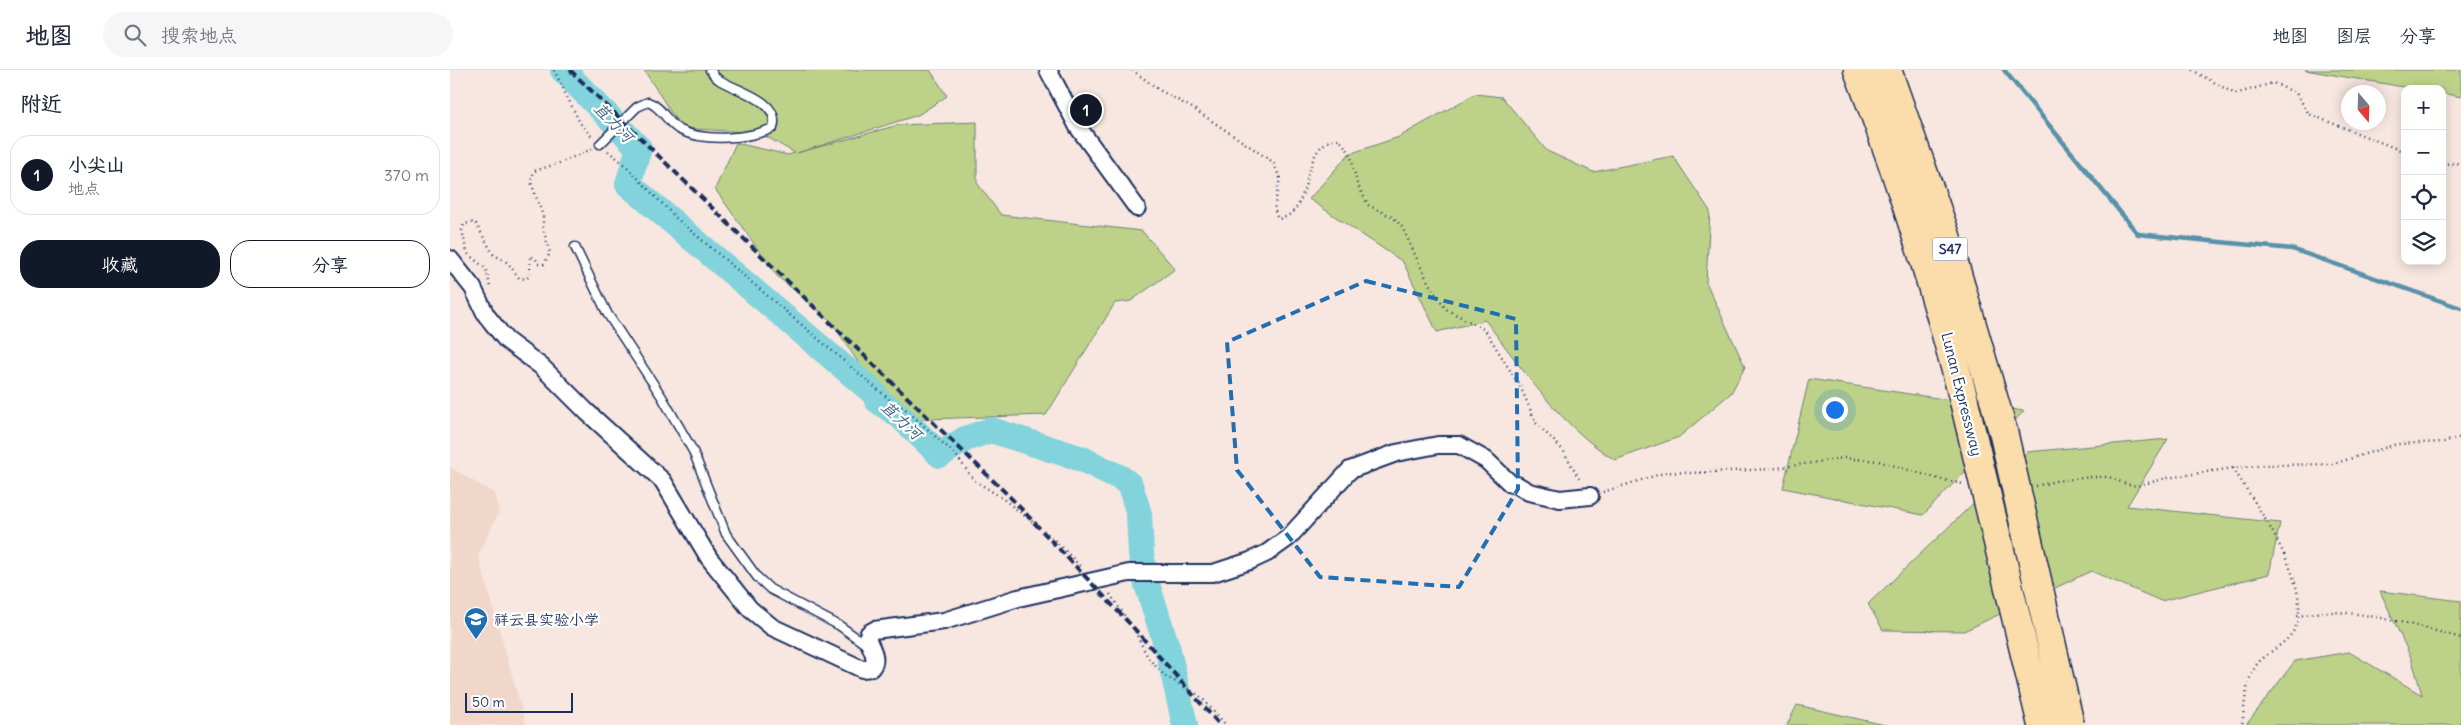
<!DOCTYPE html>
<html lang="zh">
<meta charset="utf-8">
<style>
:root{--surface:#fff;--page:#f6f6f7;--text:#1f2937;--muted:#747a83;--line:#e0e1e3;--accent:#111827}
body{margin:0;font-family:Delius,"LXGW WenKai TC",sans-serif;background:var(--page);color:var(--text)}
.controls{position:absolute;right:15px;top:15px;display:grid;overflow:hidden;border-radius:10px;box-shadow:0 2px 12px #0003}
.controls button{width:45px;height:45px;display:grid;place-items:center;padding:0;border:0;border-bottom:1px solid var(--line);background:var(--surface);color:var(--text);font:25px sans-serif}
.compass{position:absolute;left:1891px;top:15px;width:45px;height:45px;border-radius:50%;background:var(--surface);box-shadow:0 2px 12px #0003;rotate:161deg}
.scale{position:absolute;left:15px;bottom:12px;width:108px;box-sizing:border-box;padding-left:5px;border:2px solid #1b2f5e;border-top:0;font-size:14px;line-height:18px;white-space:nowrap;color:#1b2f5e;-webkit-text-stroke:4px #fff;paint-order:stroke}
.you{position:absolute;left:1384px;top:339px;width:18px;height:18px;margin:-12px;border:4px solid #fff;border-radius:50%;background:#1a73e8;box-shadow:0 0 0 8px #1a73e833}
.badge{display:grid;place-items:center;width:32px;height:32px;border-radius:50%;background:var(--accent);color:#fff;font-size:16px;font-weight:700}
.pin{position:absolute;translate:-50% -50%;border:2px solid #fff;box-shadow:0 1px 5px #0006}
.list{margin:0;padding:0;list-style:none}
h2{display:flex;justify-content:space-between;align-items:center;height:65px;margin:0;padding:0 20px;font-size:21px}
h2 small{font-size:16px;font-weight:400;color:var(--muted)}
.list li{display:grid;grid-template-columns:32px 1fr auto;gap:15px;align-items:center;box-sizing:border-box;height:80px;margin:0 10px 10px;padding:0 10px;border:1px solid var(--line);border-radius:20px}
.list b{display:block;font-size:19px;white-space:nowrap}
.list p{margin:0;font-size:16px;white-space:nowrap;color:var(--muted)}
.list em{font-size:16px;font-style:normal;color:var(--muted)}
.actions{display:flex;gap:10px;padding:15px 20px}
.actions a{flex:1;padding:11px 0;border:1px solid var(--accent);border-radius:20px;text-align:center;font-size:18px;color:var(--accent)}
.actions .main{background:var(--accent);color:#fff}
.icon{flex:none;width:28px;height:28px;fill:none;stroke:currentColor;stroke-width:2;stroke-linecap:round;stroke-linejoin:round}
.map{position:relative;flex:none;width:2011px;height:655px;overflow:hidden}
header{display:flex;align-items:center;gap:30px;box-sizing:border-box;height:70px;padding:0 25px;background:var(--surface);border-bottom:1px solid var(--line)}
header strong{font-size:24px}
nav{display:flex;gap:28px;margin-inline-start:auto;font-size:18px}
.search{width:350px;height:45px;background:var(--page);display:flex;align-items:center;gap:12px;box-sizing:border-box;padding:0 18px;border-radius:28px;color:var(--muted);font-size:19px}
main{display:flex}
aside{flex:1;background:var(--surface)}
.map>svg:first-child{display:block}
.built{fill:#f1d6ca}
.green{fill:#bdd288;stroke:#6c8073}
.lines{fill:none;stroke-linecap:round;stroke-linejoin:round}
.stream{stroke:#5991a9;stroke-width:4.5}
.river{stroke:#82d3db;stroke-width:26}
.service-casing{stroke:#1b2f5e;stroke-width:11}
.minor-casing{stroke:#1b2f5e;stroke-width:20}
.motorway-casing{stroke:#1b2f5e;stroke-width:31}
.path{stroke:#1b2f5e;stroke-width:2.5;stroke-dasharray:1 4;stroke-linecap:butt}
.service{stroke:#fff;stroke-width:8}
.minor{stroke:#fff;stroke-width:16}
.motorway{stroke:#fbddab;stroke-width:28}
.rail{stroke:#1b2f5e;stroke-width:4;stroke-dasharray:8 4;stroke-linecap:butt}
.motorway-bridge-casing{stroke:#1b2f5e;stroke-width:31;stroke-linecap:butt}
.motorway-bridge{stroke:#fbddab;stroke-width:28}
.marked{fill:none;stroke:#1f6fb2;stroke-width:4;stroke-dasharray:10 6;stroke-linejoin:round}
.labels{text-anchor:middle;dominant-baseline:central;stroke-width:4.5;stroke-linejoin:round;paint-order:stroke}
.shield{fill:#fff;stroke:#5f6d8e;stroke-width:1}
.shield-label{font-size:14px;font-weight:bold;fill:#1b2f5e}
.street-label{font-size:15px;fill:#1b2f5e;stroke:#fff}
.poi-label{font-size:15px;fill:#1b2f5e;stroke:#fff;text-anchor:start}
.water-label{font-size:16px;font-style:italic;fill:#3a6084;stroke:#fff}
</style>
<header>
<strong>地图</strong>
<div class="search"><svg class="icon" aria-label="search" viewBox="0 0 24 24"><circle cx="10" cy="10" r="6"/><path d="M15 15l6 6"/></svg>搜索地点</div>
<nav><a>地图</a><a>图层</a><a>分享</a></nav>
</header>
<main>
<aside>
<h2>附近<small></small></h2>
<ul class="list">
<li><span class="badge">1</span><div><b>小尖山</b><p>地点</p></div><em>370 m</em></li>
</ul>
<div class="actions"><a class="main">收藏</a><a>分享</a></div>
</aside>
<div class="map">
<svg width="2011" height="655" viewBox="0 0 2011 655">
<rect width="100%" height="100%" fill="#f7e7e0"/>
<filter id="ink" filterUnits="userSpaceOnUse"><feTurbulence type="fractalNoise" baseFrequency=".02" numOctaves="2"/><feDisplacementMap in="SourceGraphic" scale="10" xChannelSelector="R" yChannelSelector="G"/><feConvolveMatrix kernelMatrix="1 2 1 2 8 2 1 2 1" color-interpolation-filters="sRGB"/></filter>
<g filter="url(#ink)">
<path class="built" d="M0 397 45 424 49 442 28 485 76 655H0Z"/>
<path class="green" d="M194 0H480L497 26 468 45 347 83 448 55 527 52V113L551 145 692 161 725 199 681 231 665 233 596 345 446 350 381 251 327 206 265 119 286 73 338 85 345 83 310 63 231 58Z
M1855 0H2011V27L1992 23V19H1965Z
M1025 24 1052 27 1097 81 1143 102 1223 86 1260 141 1256 212 1295 297 1281 323 1229 367 1165 390C1110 356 1074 301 1035 250L987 262 953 192 859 129 899 84 949 67Z
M1359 309 1574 341 1473 445 1333 418Z
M1718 369 1677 436 1830 453 1819 504 1711 531 1641 501 1514 561 1433 560 1418 534 1577 382Z
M1930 521 2011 531V655H1796L1845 591 1899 582 1972 625 1962 590Z
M1347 635 1435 655H1337Z"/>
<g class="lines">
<path class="stream" d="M1554 0 1688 164 1842 179 2011 238"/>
<path class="river" d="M113 0 189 78 178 114 424 323 427 330 450 346 490 385 515 369 541 360 632 389 671 408 680 415 689 444 691 483 695 508 718 580 735 655"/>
<g class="service-casing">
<path id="service" d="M150 74 187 37 198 32C213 37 218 55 230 60 254 72 299 69 323 58 332 29 282 20 268 9 264 7 263 3 260 0
M125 177 157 243 212 327 243 381 276 464 307 507 320 519 390 556 418 576"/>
</g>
<g class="minor-casing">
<path id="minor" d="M598 0 628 57 687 138
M0 189 23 218 36 245 56 270 92 297 137 342 213 411 259 488 300 539 322 557 412 599 421 598C429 589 421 578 417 568L419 563 424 560 494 551 568 528 679 503H763L800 491 817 483 838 468 900 400 946 383 988 375H1009L1036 390 1061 414 1067 415 1079 422 1110 429 1140 426"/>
</g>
<g class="motorway-casing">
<path id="motorway" d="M1408 0C1450 108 1485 218 1514 331
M1437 0 1496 166 1553 361"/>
</g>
<path class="path" d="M104 0 130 53 143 68
M682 0 711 21 744 39 823 92 830 108 824 139 828 149C867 144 847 71 889 69L900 83 907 113 918 135 944 148 952 157 979 214 996 239 1035 260 1071 318 1086 353 1113 380 1131 412
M1742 0 1785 24 1823 13 1846 23 1859 44 1955 82
M158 81 173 93 226 148 447 336 453 337 505 384 524 410 552 428 603 468 632 498
M1992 94 2011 93
M40 216 36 199 17 183 12 160 14 154 25 152 43 184 58 193 69 208 76 209 80 205V186L86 189 88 194H94L100 183 93 158V146L81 112 84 101 107 94 142 79
M1783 398C1805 434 1867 518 1844 560 1836 574 1819 581 1808 593 1795 609 1795 635 1792 655
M1586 416 1605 411 1641 407H1659L1676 414 1687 416 1717 408 1783 398 1818 395 1883 394 1947 374 1994 372 2011 367
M1153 422 1217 402 1240 403 1320 399 1394 388 1428 391 1489 409 1513 414
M660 524 685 561 698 588 715 606 750 626 776 655
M1847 546C1857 545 1868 542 1878 542 1918 542 1973 557 2011 568"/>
<use href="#service" class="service"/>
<use href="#minor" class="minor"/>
<use href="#motorway" class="motorway"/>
<path class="rail" d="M120 0 560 427 681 555 770 655"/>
<g class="motorway-bridge-casing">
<path id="motorway-bridge" d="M1514 331 1592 655
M1553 361 1620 655"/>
</g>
<use href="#motorway-bridge" class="motorway-bridge"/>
</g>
</g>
<path class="marked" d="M916 211 1066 249 1068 419 1009 517 870 507 787 400 777 272Z"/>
<defs>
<g id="school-pin" transform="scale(1.25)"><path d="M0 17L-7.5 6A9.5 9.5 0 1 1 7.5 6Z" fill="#1f6fb2" stroke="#fff"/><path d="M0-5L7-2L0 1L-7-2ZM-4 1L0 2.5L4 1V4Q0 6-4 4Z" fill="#fff"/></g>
</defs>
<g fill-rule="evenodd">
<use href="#school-pin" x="26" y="549"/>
</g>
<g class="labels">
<rect class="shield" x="1482.5" y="167.5" width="35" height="23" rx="4"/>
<g class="shield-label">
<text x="1500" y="179">S47</text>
</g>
<g class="street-label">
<text transform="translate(1512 324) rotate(76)">Lunan Expressway</text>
</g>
<g class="poi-label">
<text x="44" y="549">祥云县实验小学</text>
</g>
<g class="water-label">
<text transform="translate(164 52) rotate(46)">苴力河</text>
<text transform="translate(452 350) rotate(43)">苴力河</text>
</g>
</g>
</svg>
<div class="controls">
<button>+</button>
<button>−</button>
<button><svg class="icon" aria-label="locate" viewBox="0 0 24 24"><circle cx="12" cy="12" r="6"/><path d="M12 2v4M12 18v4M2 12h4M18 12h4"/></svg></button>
<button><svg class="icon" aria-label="layers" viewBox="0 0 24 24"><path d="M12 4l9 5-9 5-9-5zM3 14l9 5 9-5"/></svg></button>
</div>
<svg class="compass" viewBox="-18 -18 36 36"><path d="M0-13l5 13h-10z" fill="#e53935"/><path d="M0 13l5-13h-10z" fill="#747a83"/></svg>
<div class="scale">50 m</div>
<div class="you"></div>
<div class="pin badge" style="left:636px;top:40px">1</div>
</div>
</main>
